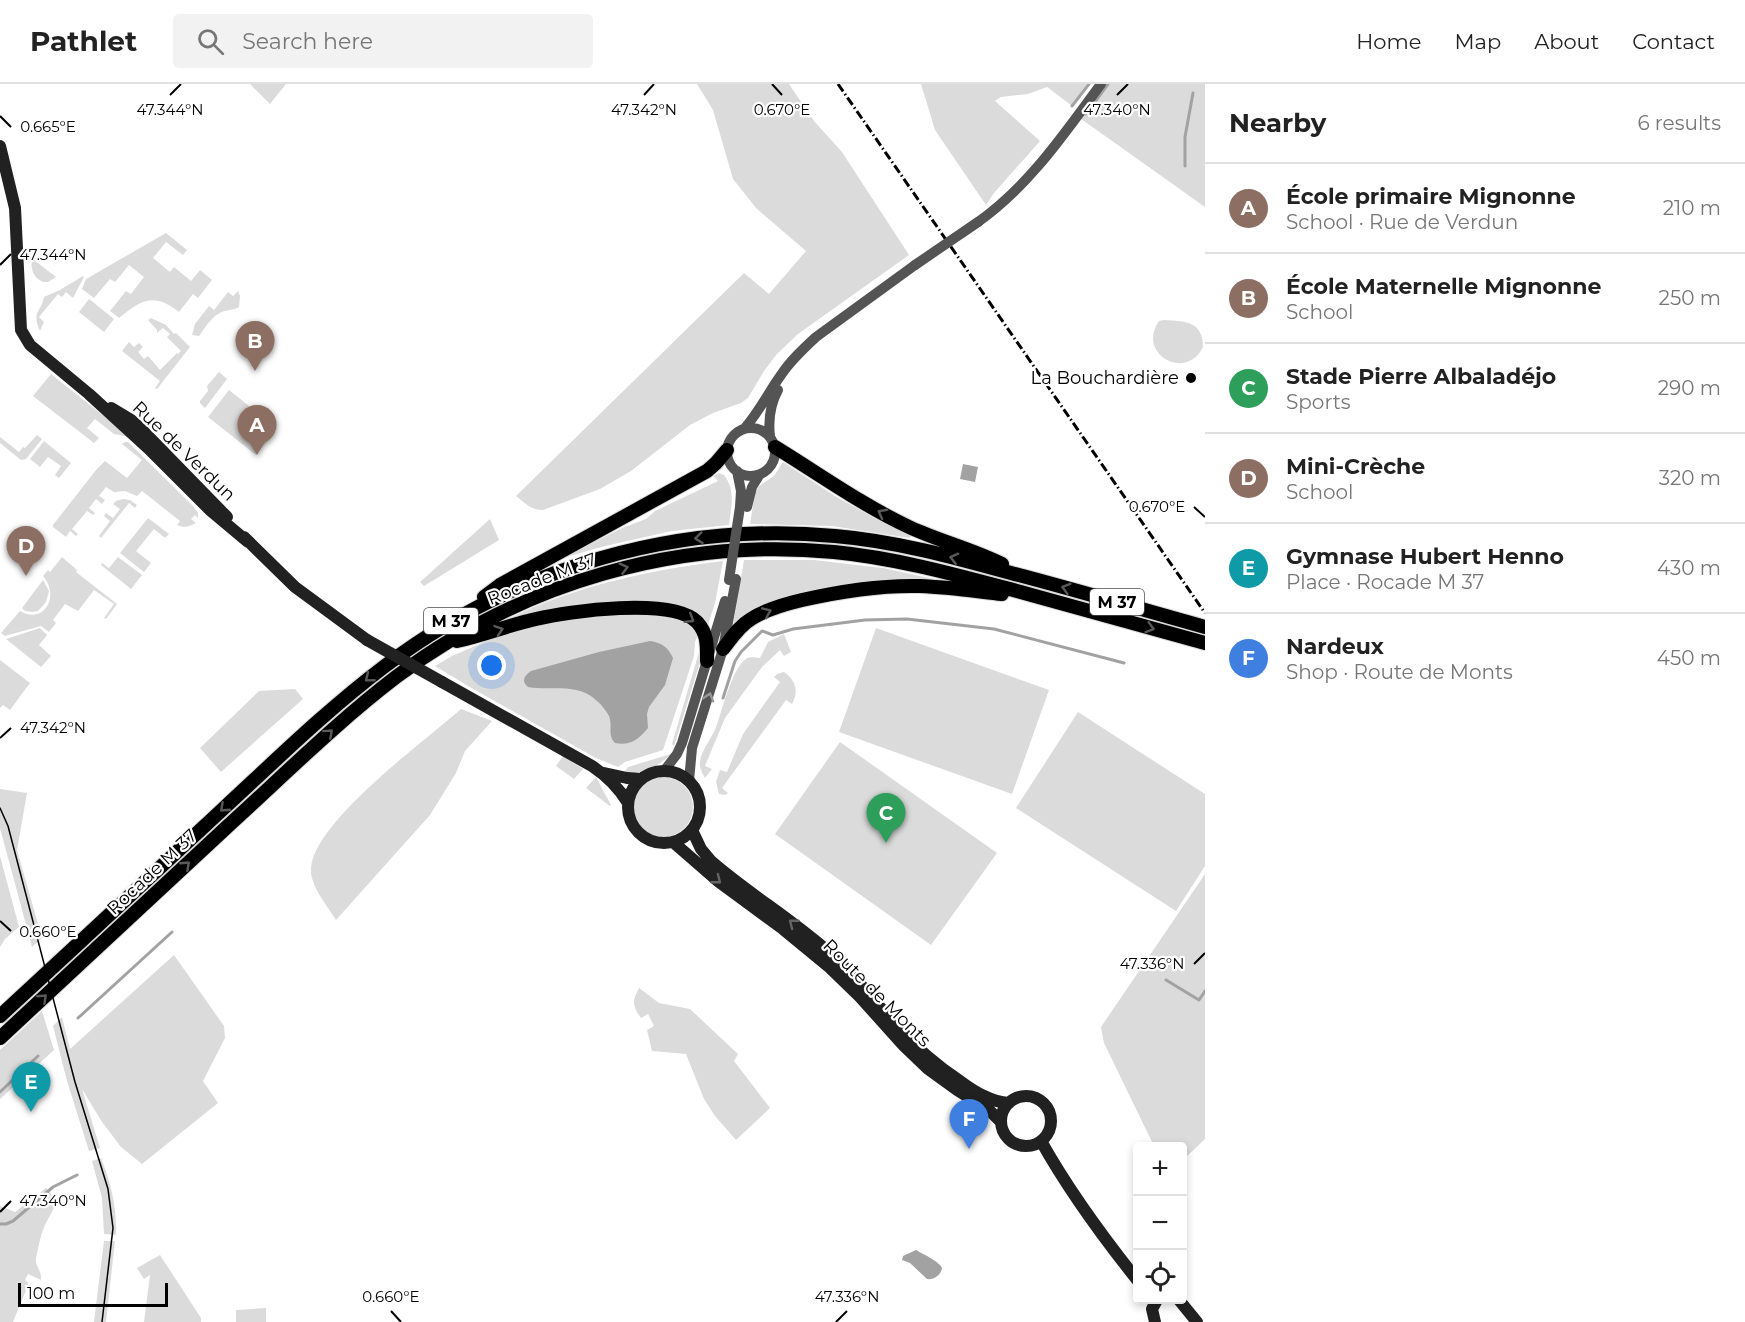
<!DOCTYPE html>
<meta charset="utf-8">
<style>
:root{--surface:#fff;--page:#f2f2f2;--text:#222;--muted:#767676;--line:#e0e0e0;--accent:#0f766e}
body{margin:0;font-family:Montserrat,sans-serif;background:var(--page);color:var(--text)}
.controls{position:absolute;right:18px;bottom:18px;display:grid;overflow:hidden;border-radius:6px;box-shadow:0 3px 9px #0003}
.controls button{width:54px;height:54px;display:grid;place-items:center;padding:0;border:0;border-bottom:2px solid var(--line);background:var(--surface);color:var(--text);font:30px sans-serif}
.scale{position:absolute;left:18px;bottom:15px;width:150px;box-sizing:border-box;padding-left:6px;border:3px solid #000;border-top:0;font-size:16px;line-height:21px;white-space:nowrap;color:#000;-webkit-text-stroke:4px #fff;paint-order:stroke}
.you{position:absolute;left:492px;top:582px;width:21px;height:21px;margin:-15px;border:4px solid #fff;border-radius:50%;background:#1a73e8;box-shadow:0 0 0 9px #1a73e833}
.badge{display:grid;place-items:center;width:39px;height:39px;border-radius:50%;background:var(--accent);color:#fff;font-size:20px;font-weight:700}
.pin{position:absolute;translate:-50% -50px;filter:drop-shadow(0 2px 3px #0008)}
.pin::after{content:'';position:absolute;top:32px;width:21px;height:18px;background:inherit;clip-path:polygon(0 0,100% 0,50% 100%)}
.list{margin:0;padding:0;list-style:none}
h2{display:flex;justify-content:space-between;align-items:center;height:78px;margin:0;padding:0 24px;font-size:26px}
h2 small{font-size:20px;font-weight:400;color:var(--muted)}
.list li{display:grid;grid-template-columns:39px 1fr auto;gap:18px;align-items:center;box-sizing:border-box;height:90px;padding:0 24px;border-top:2px solid var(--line)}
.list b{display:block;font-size:22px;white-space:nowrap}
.list p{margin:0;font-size:20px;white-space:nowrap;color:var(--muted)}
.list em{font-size:20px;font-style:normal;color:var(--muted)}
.icon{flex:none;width:33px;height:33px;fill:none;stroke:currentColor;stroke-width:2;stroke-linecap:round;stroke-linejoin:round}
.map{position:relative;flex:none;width:1205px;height:1238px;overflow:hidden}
header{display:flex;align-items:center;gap:36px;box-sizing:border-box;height:84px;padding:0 30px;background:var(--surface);border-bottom:2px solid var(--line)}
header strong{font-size:28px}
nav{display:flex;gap:33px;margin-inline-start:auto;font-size:21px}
.search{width:420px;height:54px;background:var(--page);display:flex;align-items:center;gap:15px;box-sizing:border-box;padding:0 21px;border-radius:6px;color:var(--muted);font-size:22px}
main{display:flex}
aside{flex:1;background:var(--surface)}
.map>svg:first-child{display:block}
.green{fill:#dbdbdb}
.water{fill:#a2a2a2}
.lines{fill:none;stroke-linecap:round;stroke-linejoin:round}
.stream{stroke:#a2a2a2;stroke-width:3}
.trunk-casing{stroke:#dbdbdb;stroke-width:16}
.tertiary{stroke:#545454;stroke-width:10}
.secondary{stroke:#212121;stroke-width:12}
.trunk{stroke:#000;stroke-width:14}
.tram{stroke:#000;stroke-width:1.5}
.rail{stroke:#000;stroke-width:3;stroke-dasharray:9 3 1.5 3;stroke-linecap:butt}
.tertiary-bridge{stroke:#545454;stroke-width:10}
.secondary-bridge{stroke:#212121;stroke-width:12}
.oneway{stroke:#595959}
.oneway2{stroke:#989898}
.oneway3{stroke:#646464}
.ticks{fill:none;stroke:#000;stroke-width:2}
.poi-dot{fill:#000;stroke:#fff;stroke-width:2}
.labels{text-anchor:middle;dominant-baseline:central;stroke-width:4.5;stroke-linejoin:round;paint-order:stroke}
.shield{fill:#fff;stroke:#4c4c4c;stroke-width:1.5}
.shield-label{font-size:16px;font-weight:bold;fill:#000}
.poi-label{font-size:18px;fill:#000;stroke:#fff;text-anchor:end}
.street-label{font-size:18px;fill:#000;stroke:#fff}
.ticks-label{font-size:15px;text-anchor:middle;fill:#000;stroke:#fff;stroke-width:4.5;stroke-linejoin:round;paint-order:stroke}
</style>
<header>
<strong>Pathlet</strong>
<div class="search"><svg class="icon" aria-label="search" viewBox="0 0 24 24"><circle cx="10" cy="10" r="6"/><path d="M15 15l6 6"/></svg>Search here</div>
<nav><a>Home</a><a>Map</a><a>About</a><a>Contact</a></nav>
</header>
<main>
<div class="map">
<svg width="1205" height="1238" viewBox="0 0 1205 1238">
<rect width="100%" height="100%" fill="#fff"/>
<path class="green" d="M250 0H286L270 20Z
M697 0H789L814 37 842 68 909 171 798 250 777 270 764 287 748 314 741 319 713 329 690 341 631 387 600 405 543 426C531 426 525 419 516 412L744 189 769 210 806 167 756 124 733 95 713 26Z
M921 0H1087L1071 21 1047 3 1028 10 1001 13 995 17 1040 57 994 109 986 121 935 46Z
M1101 0H1205V123L1077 32Z
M166 149 187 166 183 171 166 158 153 174 170 188 174 183 191 197 200 186 212 196 198 214 193 210 179 228C154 208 141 216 119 234L110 227 126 207 131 210 144 193 129 181 115 198 110 195 94 214 82 205 86 195Z
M32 168 37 172 34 176 56 193 48 198H43C30 192 31 181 32 168Z
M83 192 84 193 73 214 66 208 62 213 58 210 39 233 44 238 40 247C31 227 41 229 44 213L60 206Z
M238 207 240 212 239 223C233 227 226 225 220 229 211 233 205 244 199 252L192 251 195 240 209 222 214 226 228 208 233 212Z
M89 215 114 235 104 248 79 228Z
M151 234 166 241 174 250 176 249 190 263 157 305 155 304 160 297 122 267 129 258 134 263 139 259 143 263 138 268 144 275 148 272 160 286 177 269 178 270 181 267 167 253 170 250 163 244 157 249V246L148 236Z
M1164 236C1185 237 1203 237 1203 263 1186 298 1136 270 1159 237Z
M219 288 227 295 205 324 200 319V317L208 307 207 302Z
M51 290 130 353 114 350 95 335 87 344 99 354 94 359 33 312Z
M229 306 277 344 256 371 208 333Z
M37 351 42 355 26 375 21 376 0 359V353L19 368 23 363 25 364Z
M44 357 71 379 59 394 55 391 61 382 48 373 40 383 30 375Z
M125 358H128L193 422 198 429V434L195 431 191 435 196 439C189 443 184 444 177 441L180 437 142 407 137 412 125 407 114 408 106 403 99 412 105 416 102 420 96 415 89 424 95 429 93 431 87 427 72 445 78 450 76 452 70 447 66 453 53 443V441L96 386 105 377 127 394 142 376 122 360Z
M783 378 835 412 874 434 910 450V454L832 442 750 440 755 409 759 402 774 392Z
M719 389 724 391C736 406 731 423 729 441L672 447 605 462 563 474 622 444 646 435 655 427 718 397 713 392Z
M123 415 130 416 137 421 135 424 129 419 101 454 99 452 110 437 104 432 106 429 113 434 120 425 113 420 116 417Z
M148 434 169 450 165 454 154 445 136 467 151 479 144 488 120 469Z
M490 435 499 456 424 502 420 498Z
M62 473 77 486 76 488 117 520 106 535 104 534 114 520 94 506 78 527 65 520 53 536 56 539 49 548 41 542 5 552 1 549 20 527C43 541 61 513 43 492L48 486 50 488Z
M118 473 142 491 131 505 101 481 102 479 109 484Z
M744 476H814L883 484 943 497 856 502 737 540 734 539V536Z
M723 477 715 519 708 541 706 542 642 518 628 517 589 519 547 525 515 533H512C579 501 650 486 723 477Z
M43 496 49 507 46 518 38 527 32 528 25 527 22 524Z
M627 530 678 534 689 540 698 551 695 558 694 572 663 666 625 678 618 683 596 674 468 602 435 582 452 572 489 556 540 540 576 534Z
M40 544 47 551 39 561 51 572 41 583 6 555Z
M876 544 1049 606 1012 710 839 648Z
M784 550 791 568 784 572 780 566 762 583 725 634 705 682 712 685 705 694C702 688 699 684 700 677 702 665 712 654 716 643 722 627 732 584 746 575 750 572 755 574 760 574L768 558Z
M702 558V572L674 662 672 660Z
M0 576 30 599 10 626 3 621 0 624Z
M784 588C796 596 799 608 792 620L786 616 722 704 728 709 725 711 719 710 716 698 720 686 727 688 743 650 780 598 774 593 777 590Z
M295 605 303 615 221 688 200 664 259 607Z
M461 625 492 637 465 667 456 689 430 731 336 836C327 821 309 801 311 783 316 736 425 657 461 625Z
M1078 628 1205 710V782L1176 827 1016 724Z
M840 658 997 769 931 861 775 750Z
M671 670C659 683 640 690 623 690L628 683Z
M563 672 583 685 574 695 556 682Z
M596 693 611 721 610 722 586 704Z
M633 723a30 30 0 1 1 60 0a30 30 0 1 1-60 0Z
M0 705 27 709 17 766 42 854 32 863 0 744Z
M0 772 19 843 5 855 0 863Z
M1205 790V1055L1183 1076 1182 1062H1154L1104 959 1101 943Z
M174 871 224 942 225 954 203 997 218 1019 142 1080 121 1063 102 1038 82 1005 100 1064 89 1067 67 997 53 942 62 933 70 965Z
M639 904 659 919 690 925 738 970 734 977 770 1024 736 1056 715 1032 704 1015 686 970 652 967 647 946 654 942 648 930 641 934C632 921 632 918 639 904Z
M42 927 54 966 0 1015V966Z
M101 1074C111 1099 117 1123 116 1151L104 1150 102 1114 92 1077Z
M46 1104C64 1121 49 1128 43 1146 40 1154 38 1165 36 1174 35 1183 42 1186 41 1196L28 1190 25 1196 29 1199 13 1238H0V1122L15 1128Z
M104 1157H115L106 1238H94Z
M160 1171 201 1234V1238H144L150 1191 144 1195 137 1184Z
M266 1224V1238H236V1226Z"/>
<path class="water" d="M963 380 978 383 975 398 960 395Z
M650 557C662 559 668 563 673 574L665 601 649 623 647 630 648 644C639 655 631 662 615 659 607 651 613 642 609 632 606 627 602 621 597 617 578 598 552 607 528 603 521 597 524 592 531 587L599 568Z
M916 1166C923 1170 940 1178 942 1184 941 1191 934 1196 927 1195L910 1179 902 1176 903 1172Z"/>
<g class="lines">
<path class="stream" d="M1072 22 1089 0
M1086 30 1108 0
M1185 82V53L1193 9
M741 568 762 547 773 551 793 545 865 536 907 535 994 545 1124 579
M723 614 735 577 741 568
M1166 896 1199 916 1205 907
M78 934 172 848
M0 1008 38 972
M0 1140H6L13 1137 53 1103 77 1091"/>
<g class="trunk-casing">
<path id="trunk" d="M775 363C819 390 862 421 909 443 939 457 972 465 1002 480
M484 513 500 501 707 387 716 379 727 366
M457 557C484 551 509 541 536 535 569 527 672 513 697 538 708 550 707 562 707 577
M723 565C731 555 739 542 751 535 766 525 785 520 802 516 841 507 881 501 920 502 948 503 975 507 1002 510
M0 932C75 863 149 794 224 724 276 676 328 625 385 582 513 485 675 437 835 452 895 457 953 473 1011 489 1076 506 1140 525 1205 543
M0 954C77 883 153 812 229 741 284 691 337 638 396 593 521 499 678 453 834 468 896 474 957 491 1017 507 1080 524 1142 542 1205 559"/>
</g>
<path class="tertiary" d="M978 138C1029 102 1064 50 1101 0
M727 368a24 24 0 1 1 48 0a24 24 0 1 1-48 0Z
M744 345C759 328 768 309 781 291 790 277 803 265 816 253L915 181
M770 352C768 335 770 321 778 306
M737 387 741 407 740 423
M747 423 752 403 760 390
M664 687 677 670 682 659 725 517
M689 697 692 664 723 565 736 495"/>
<path class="secondary" d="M0 62 15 124 21 246 30 261 89 310 148 364 211 427 248 458
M111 324 131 336 144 348 227 433
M244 453 295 503 367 556
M442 598 592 682C607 692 619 704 628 719
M628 723a36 36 0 1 1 72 0a36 36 0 1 1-72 0Z
M604 689 627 694 641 695
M692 746 701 765 711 777C750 811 795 837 833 872 857 894 876 920 898 943 916 964 937 982 960 997 975 1008 991 1018 1009 1019
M673 758 719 798 783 845 828 882 860 913 904 962 928 985 957 1006 989 1026 1001 1038
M1001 1037a25 25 0 1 1 50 0a25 25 0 1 1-50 0Z
M1041 1057C1069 1107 1102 1152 1138 1197
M1179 1216 1197 1238
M1155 1238 1152 1225 1157 1216"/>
<use href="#trunk" class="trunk"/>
<path class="tram" d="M0 724 8 742 75 998 108 1105 113 1144 102 1238"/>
<path class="rail" d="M838 0 1205 529"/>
<path class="tertiary-bridge" d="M915 181 978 138
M729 496 740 423"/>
<path class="secondary-bridge" d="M367 556 442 598"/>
</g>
<defs><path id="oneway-chevron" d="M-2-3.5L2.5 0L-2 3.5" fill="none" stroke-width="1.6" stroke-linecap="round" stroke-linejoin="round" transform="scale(1.5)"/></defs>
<g class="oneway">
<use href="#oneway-chevron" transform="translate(882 429) rotate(-152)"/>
<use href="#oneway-chevron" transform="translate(699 454) rotate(174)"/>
<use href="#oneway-chevron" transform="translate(954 474) rotate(-166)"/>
<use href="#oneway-chevron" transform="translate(624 484) rotate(-15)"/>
<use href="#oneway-chevron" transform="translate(1066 504) rotate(-164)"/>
<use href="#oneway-chevron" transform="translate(767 528) rotate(-23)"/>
<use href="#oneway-chevron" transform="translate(690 535) rotate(32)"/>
<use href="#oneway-chevron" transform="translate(1150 544) rotate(16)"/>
<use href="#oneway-chevron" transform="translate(499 546) rotate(-19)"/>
<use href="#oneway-chevron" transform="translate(369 594) rotate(141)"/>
<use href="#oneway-chevron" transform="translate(329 649) rotate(-42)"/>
<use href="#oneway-chevron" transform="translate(224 724) rotate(137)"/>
<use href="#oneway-chevron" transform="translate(186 781) rotate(-43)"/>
<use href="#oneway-chevron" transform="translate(43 914) rotate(-43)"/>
</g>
<use class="oneway2" href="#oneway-chevron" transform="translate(709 613) rotate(-73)"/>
<g class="oneway3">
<use href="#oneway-chevron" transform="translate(717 796) rotate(38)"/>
<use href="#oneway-chevron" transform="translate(793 839) rotate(-142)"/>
</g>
<path class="ticks" d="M772 0 782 11M170 11 181 0M644 11 654 0M1117 11 1128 0M0 32 11 43M0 181 11 170M1194 423 1205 433M0 654 11 644M0 837 11 847M1194 880 1205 869M0 1128 11 1117M391 1227 401 1238M836 1238 847 1227"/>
<circle class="poi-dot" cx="1191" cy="294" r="6"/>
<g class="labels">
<g class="shield">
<rect x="1090" y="505" width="54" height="26" rx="4.5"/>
<rect x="424" y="524" width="54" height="26" rx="4.5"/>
</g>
<g class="shield-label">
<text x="1117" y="518">M 37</text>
<text x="451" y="537">M 37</text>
</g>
<g class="poi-label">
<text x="1179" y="294">La Bouchardière</text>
</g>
<g class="street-label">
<text transform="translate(184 367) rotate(44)">Rue de Verdun</text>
<text transform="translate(542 495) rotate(-21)">Rocade M 37</text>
<text transform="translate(152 788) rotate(-43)">Rocade M 37</text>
<text transform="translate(877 909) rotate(45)">Route de Monts</text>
</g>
</g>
<g class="ticks-label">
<text x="170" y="31">47.344°N</text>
<text x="644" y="31">47.342°N</text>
<text x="782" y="31">0.670°E</text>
<text x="1117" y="31">47.340°N</text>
<text x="48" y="48">0.665°E</text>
<text x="53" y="176">47.344°N</text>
<text x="1157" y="428">0.670°E</text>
<text x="53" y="649">47.342°N</text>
<text x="48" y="853">0.660°E</text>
<text x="1152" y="885">47.336°N</text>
<text x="53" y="1122">47.340°N</text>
<text x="847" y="1218">47.336°N</text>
<text x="391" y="1218">0.660°E</text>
</g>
</svg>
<div class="controls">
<button>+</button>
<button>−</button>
<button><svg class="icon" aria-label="locate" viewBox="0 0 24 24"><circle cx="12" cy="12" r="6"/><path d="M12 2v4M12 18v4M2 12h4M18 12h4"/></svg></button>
</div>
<div class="scale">100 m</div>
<div class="you"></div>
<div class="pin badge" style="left:257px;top:371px;background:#8d6e63">A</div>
<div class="pin badge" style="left:255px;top:287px;background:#8d6e63">B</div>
<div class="pin badge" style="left:886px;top:759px;background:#2e9e5b">C</div>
<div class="pin badge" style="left:26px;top:492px;background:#8d6e63">D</div>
<div class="pin badge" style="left:31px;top:1028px;background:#0f9aa8">E</div>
<div class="pin badge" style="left:969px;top:1065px;background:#3f7fe0">F</div>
</div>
<aside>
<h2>Nearby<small>6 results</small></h2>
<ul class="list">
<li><span class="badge" style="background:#8d6e63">A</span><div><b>École primaire Mignonne</b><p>School · Rue de Verdun</p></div><em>210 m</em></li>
<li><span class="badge" style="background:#8d6e63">B</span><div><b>École Maternelle Mignonne</b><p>School</p></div><em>250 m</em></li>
<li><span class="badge" style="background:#2e9e5b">C</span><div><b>Stade Pierre Albaladéjo</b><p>Sports</p></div><em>290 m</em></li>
<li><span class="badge" style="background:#8d6e63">D</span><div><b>Mini-Crèche</b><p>School</p></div><em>320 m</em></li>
<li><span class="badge" style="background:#0f9aa8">E</span><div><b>Gymnase Hubert Henno</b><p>Place · Rocade M 37</p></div><em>430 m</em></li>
<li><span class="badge" style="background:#3f7fe0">F</span><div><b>Nardeux</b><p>Shop · Route de Monts</p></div><em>450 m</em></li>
</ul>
</aside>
</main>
